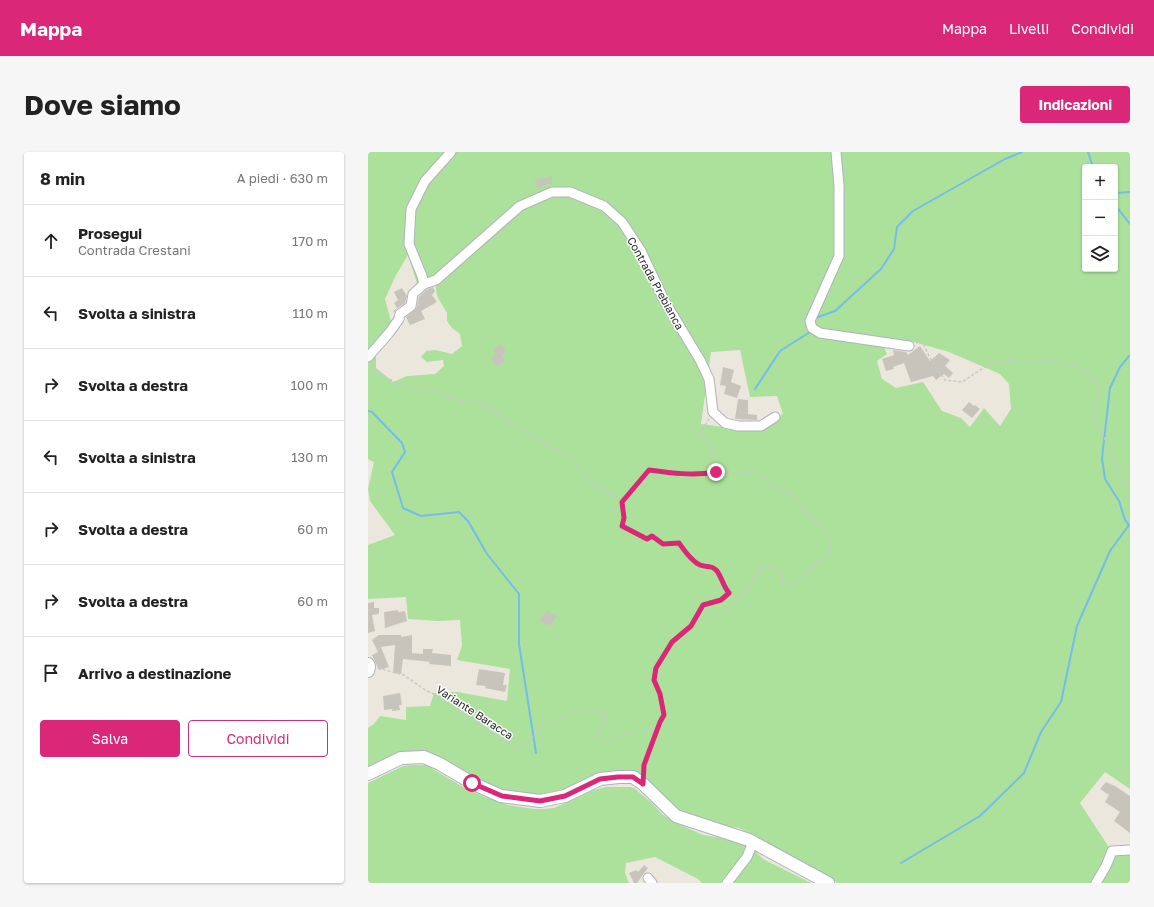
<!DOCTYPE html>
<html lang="it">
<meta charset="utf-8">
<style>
:root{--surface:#fff;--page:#f6f6f6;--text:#222;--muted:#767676;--line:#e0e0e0;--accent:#db2777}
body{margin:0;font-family:"Golos Text",sans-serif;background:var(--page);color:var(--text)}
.controls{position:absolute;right:12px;top:12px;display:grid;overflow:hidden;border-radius:4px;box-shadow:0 1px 3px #0004}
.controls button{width:36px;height:36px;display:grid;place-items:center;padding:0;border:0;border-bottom:1px solid var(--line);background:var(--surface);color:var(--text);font:20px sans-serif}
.stop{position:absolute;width:12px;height:12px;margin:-9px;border:3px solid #db2777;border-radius:50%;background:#fff}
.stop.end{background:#db2777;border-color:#fff;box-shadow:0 1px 4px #0008}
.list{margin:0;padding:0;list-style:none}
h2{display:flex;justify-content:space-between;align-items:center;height:52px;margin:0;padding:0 16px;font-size:17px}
h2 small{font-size:13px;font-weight:400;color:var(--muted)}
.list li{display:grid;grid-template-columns:26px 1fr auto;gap:12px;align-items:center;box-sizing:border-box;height:72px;padding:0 16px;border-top:1px solid var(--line)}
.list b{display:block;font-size:15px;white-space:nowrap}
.list p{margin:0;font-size:13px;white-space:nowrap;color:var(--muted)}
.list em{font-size:13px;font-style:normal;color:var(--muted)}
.actions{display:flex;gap:8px;padding:12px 16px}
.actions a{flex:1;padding:9px 0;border:1px solid var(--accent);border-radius:4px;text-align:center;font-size:14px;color:var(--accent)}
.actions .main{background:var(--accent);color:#fff}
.icon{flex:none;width:22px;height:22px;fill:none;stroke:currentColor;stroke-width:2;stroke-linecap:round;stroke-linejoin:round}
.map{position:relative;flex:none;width:762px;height:731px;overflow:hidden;border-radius:4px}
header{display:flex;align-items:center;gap:24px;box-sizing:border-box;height:56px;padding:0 20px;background:var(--accent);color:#fff}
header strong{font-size:19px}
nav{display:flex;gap:22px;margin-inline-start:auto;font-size:14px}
.intro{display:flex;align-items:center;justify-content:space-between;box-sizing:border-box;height:96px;padding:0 24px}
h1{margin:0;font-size:28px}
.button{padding:10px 18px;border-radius:4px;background:var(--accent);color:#fff;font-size:14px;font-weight:700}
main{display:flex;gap:24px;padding:0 24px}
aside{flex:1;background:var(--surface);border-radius:4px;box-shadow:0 1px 3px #0004}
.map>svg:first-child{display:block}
.green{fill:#abe19b;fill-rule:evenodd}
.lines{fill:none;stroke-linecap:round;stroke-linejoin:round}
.stream{stroke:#73bdeb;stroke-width:2}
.building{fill:#c7c5bb}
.street-casing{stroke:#b0b1be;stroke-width:11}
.secondary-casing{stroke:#b0b1be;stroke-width:14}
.path{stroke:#c8c8c8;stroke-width:1.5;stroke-dasharray:3 2;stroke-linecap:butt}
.street{stroke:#fff;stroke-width:9}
.secondary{stroke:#fff;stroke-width:12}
.route{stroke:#db2777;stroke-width:5}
.labels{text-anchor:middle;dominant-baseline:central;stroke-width:3;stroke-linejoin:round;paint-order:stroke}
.street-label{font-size:11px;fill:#2a2a2a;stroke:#fff}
</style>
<header>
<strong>Mappa</strong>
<nav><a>Mappa</a><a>Livelli</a><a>Condividi</a></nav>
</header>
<div class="intro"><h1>Dove siamo</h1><a class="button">Indicazioni</a></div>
<main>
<aside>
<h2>8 min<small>A piedi · 630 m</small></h2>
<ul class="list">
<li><svg class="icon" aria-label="ahead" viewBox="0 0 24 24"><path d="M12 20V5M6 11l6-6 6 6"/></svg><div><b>Prosegui</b><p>Contrada Crestani</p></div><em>170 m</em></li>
<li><svg class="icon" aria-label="left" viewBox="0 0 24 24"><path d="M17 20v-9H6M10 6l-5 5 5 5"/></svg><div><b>Svolta a sinistra</b></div><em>110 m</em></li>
<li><svg class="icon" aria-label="right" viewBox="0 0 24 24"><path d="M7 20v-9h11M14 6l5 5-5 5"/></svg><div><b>Svolta a destra</b></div><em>100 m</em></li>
<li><svg class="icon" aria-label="left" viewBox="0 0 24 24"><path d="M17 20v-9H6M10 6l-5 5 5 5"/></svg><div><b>Svolta a sinistra</b></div><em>130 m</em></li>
<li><svg class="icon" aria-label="right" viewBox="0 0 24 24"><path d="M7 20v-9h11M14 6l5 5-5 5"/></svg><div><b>Svolta a destra</b></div><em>60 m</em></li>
<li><svg class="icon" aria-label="right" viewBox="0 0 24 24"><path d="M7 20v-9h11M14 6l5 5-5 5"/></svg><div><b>Svolta a destra</b></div><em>60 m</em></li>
<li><svg class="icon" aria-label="arrive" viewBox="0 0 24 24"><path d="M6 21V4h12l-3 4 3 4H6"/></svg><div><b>Arrivo a destinazione</b></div></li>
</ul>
<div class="actions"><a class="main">Salva</a><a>Condividi</a></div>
</aside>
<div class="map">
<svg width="762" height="731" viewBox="0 0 762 731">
<rect width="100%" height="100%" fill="#ece7dd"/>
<path class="green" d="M0 0H762V637L737 620 712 651 742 697 762 695V731H470L402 696 390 685 371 676 339 671 313 659 303 653 277 629 222 626 188 641 175 644 143 641 116 631 61 600H44L0 616V576L6 572 12 564 38 568V555L62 554 66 541 90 540 139 549 142 517 89 508 94 494 92 468 69 469 40 467 38 445 0 447V393L27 383 2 349 0 337 6 310 0 307ZM717 15H747V117H717ZM40 103 51 138 67 128 69 144 79 161V169L84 176 92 182 94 194 84 202 68 198 58 199 53 205 59 210 75 208 76 214 67 222 39 224 25 230 8 216V195L24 173 17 147 27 125ZM514 190H546L581 200 632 222 641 232 643 257 632 274 616 256 602 275 593 266 574 259 555 230 528 236 514 227 509 209 519 202ZM372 198 382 245 409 244 415 262 386 279 333 272 343 200Z
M45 613H58L95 635 112 643 140 653 166 657H176L186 656 226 638 238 635H262L266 636 285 652 294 662 306 670 335 683 366 688 383 695 395 707 443 731H334L330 727 287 705 258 711 257 721 261 731H0V631L35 614Z"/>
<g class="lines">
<path class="stream" d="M720 0 725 15
M747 41 762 40
M747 53 762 72
M447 166 467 159 513 117 526 97 529 75 545 59 637 7 654 0
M762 203 752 215 742 236 734 306 737 327 751 349 757 368 762 374
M387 237 412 199 442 180
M0 259 4 260 34 291 37 300 24 320 35 356 53 364 91 360 100 369 119 402 151 442V492L168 601
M533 711 612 664 656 621 673 580 693 550 709 474 742 399 761 373"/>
</g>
<path class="building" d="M184 24V32H180L169 36 167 28Z
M65 135 67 139 64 143 69 150 53 159 57 167 42 173 38 165 47 158 49 155 51 145 58 138Z
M34 136 39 144 37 151 28 157 26 161 25 159 29 156 26 151 30 148 26 140Z
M133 192 138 200 134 203 137 209 128 215 123 206 128 203 125 197Z
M552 194 562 209 571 201 582 208 577 214 585 221 581 226 576 222 568 228 565 224 543 230 536 211 525 215 526 217 518 219 514 207 526 203 525 198 538 200 540 203Z
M355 215 366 218 363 230 373 234 369 246 356 242 358 234 352 233Z
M370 247 380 248V262L389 263V268L367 267Z
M601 250 606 254 607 253 612 257 604 266 594 258Z
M6 450V456H11V462L4 463 7 479 0 481V451Z
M30 458V460L37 459 39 469 17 476 16 460Z
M179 459 189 464 182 474 171 468Z
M11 483H33V485L44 483V501L55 502V497H65L64 501 83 503V514L61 512 62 510 35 507 33 522 25 521 27 493 13 495 21 515 11 518 4 503 10 500 4 488Z
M111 517 137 521 135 533H139L137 540 117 536 118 534 108 533Z
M32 541 34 553H31L32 558 24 559V557L16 558 15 544Z
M738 630 747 634 762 644V681L746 669 752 660 737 650 741 643 732 637Z
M276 713 280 716 269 731H266L261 721 268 718 270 720Z"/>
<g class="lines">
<g class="street-casing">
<path id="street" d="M468 0 471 34V104L442 169 444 176 452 181 541 194
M56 132 54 124 41 92 43 57 57 29 83 0
M0 205 21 181 31 167 32 162 43 154 45 142 56 132 68 128 152 54 184 40H202L236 54 254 70 273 99 296 148 332 208 341 227 345 260 357 271 370 274H393L407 265
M280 726 284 731
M359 731 379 705 385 690
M728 731 738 714 744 699 762 698"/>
</g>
<g class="secondary-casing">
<path id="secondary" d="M0 512 1 514 0 519
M0 622 33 606 56 605 72 612 104 631 133 644 172 649 197 644 232 627 251 625H265L275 632 308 664 381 688 460 731"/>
</g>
<path class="path" d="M548 191 554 189 562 206 577 228 594 230 618 214 633 208 660 210 680 208 709 216 718 218 731 237 725 265 739 291 747 316 760 339 762 340
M3 212 5 218 34 234 40 236H58L88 247 114 252 124 257 130 264 153 276 181 296 203 304 219 326 242 343 254 350
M325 473 347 460 359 459 379 438 393 416 397 414 412 418 415 425 414 432 422 434 463 400 460 380 439 362 425 343 415 337 408 338 399 328 385 320 361 322 354 318 339 289 331 283 341 267
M10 516 36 523 57 538 70 544 114 575 149 597 160 589 175 573 207 560 233 559 238 567 228 587 238 589 271 578 285 576 284 588
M275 620 276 613 292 570 296 563 292 542 286 528 288 516 304 490 323 474 335 453 353 448 361 441C354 434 354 426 349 419 343 412 339 416 332 413 323 409 316 398 311 391L295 392 284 384 279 387 254 374 257 366 254 350 281 318C305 322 331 325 354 318"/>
<use href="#street" class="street"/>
<use href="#secondary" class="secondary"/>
</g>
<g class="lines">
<path class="route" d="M104 631 134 644 172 649 197 644 232 627 250 625H265L275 632 276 613 292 570 296 563 292 542 286 528 288 516 304 490 323 474 335 453 353 448 361 441C355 434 354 426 349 419 343 412 339 416 332 413 323 409 316 398 311 391L295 392 284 384 279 387 254 374 256 366 254 350 281 318C303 321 325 324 348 320"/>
</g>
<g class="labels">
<g class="street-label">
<text transform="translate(288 131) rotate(61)">Contrada Prebianca</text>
<text transform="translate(107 560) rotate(33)">Variante Baracca</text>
</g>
</g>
</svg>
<div class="controls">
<button>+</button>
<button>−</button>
<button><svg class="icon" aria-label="layers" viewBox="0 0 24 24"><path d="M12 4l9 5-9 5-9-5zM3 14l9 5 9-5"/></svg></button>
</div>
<div class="stop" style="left:104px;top:631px"></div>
<div class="stop end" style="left:348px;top:320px"></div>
</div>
</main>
